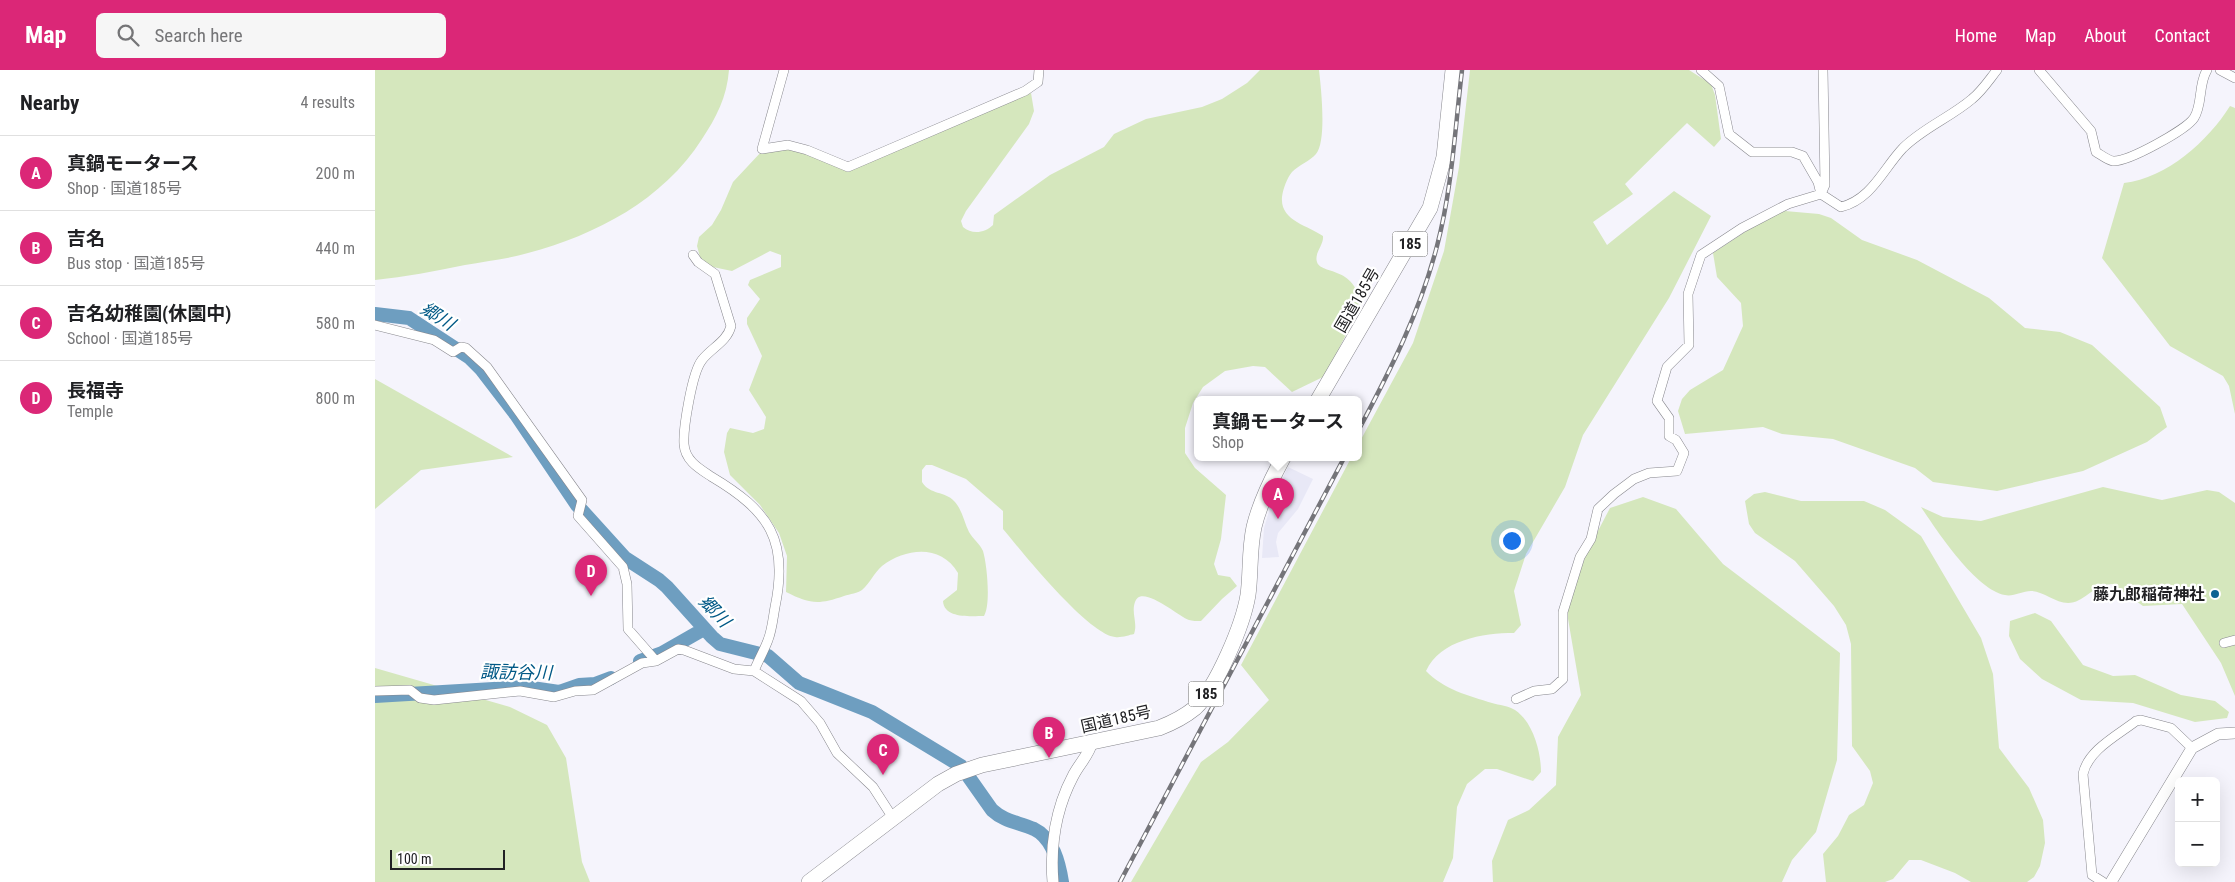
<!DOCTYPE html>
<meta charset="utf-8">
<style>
:root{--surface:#fff;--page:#f6f6f6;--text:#202124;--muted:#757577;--line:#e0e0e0;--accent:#db2777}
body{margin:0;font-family:"Roboto Condensed","Noto Sans JP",sans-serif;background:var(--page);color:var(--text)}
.controls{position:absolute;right:15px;bottom:15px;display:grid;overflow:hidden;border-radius:8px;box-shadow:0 5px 20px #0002}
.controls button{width:45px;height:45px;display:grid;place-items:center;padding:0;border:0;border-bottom:1px solid var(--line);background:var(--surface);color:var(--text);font:25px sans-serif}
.scale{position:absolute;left:15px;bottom:12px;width:115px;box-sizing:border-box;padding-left:5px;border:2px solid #212124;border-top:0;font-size:14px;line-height:18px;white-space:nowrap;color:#212124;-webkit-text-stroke:4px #fff;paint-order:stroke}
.you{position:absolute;left:1136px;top:470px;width:18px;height:18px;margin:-12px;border:4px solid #fff;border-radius:50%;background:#1a73e8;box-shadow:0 0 0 8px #1a73e833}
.badge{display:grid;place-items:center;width:32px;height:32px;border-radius:50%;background:var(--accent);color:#fff;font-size:16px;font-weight:700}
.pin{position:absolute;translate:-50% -41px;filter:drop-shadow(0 1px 2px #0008)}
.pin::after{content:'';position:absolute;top:26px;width:18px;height:15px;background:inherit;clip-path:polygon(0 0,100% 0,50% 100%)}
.popup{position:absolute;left:819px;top:326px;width:168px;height:65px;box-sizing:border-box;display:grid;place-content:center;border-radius:8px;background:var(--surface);filter:drop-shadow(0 1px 4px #0005);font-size:16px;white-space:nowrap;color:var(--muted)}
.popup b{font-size:19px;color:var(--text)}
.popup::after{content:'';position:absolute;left:50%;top:100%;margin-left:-10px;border:10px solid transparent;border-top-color:var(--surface)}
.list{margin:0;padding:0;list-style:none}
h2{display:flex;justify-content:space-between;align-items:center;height:65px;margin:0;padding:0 20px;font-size:21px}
h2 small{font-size:16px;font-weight:400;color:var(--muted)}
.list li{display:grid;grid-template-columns:32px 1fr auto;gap:15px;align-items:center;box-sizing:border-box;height:75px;padding:0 20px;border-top:1px solid var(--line)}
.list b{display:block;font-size:19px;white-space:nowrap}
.list p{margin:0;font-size:16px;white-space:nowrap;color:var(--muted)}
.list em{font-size:16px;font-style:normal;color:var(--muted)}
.icon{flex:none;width:28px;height:28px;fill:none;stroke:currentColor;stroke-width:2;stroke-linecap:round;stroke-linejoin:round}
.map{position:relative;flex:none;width:1860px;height:812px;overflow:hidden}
header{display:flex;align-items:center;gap:30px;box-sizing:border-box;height:70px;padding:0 25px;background:var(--accent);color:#fff}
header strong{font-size:24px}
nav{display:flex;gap:28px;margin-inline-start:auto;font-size:18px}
.search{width:350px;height:45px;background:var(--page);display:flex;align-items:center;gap:12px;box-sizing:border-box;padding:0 18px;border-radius:8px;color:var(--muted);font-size:19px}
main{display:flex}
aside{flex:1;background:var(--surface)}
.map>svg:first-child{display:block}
.built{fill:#e8e8f6}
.green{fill:#d5e7bd}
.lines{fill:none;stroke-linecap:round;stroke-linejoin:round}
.river{stroke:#6e9ec0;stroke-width:14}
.street-casing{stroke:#87878d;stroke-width:10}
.secondary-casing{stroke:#87878d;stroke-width:12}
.highway-casing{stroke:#87878d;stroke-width:16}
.street{stroke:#fff;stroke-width:9}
.secondary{stroke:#fff;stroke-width:11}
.highway{stroke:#fff;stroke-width:15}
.rail-casing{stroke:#75757a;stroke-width:4.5}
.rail{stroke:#fff;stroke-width:2.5;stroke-dasharray:8;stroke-linecap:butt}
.poi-dot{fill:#0d6293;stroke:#fff;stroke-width:2}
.labels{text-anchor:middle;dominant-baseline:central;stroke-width:4.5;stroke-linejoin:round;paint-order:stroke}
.shield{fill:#fff;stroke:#646466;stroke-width:1}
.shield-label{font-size:15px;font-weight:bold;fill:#212124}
.street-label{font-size:16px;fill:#212124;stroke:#fff}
.poi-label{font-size:16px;font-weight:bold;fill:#212124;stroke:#fff;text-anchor:end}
.water-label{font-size:18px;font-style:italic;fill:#015986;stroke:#fff}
</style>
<header>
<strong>Map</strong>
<div class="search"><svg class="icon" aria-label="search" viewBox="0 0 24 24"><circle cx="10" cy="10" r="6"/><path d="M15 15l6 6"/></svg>Search here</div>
<nav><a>Home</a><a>Map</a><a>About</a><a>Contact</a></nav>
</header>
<main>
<aside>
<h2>Nearby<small>4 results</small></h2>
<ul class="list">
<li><span class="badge">A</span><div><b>真鍋モータース</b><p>Shop · 国道185号</p></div><em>200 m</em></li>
<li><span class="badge">B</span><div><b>吉名</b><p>Bus stop · 国道185号</p></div><em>440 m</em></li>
<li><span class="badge">C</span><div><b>吉名幼稚園(休園中)</b><p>School · 国道185号</p></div><em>580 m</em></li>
<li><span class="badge">D</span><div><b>長福寺</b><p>Temple</p></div><em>800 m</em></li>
</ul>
</aside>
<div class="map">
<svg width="1860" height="812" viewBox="0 0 1860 812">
<rect width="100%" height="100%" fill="#f5f4fc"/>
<path class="built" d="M913 397 938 409 923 439 903 463 901 472 904 487 887 488 889 458 898 428Z"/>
<path class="green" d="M0 0H354C352 27 341 48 327 69 288 130 221 165 153 183 133 189 111 191 90 195 60 201 30 207 0 210Z
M885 0H944C946 17 952 71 941 84 935 91 924 95 917 102 912 108 908 119 907 127 905 151 933 155 948 166 949 175 939 183 942 192 946 205 980 195 986 235L952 302 948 307 917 322 890 297 878 296 850 301 828 317 818 333 810 358V383L820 398 851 425 846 469 839 494 843 505 855 507 862 516 847 529 826 551C822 551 817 551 814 550 803 546 766 513 760 532 756 543 763 553 759 564 754 565 746 568 740 567 713 564 647 482 628 459V441L591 409 557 395H551L547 400V412C555 425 570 421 579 431 587 439 589 452 594 462 598 469 605 474 608 481 612 494 616 535 609 546 596 546 569 549 568 531L582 520 583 503C566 474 531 478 507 496 499 503 495 513 487 520 483 523 475 524 469 526 443 535 435 534 411 522L412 486 404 463 385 435 355 405 349 382 352 363 355 358 378 363 389 359 391 347 374 320 387 286 372 254V248L385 229 373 215 375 210 406 197V185L395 181 357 201 333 196 325 187 322 176 324 167 337 155 346 140 358 112 387 81 417 78 485 96 656 23 659 41 654 54 591 141 586 151 588 157C597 165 610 163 618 155L619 145 675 105 729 77 739 64 771 49 827 37 847 29 872 13Z
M1095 0H1314L1336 14 1340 25 1346 69 1339 77 1312 53 1250 114 1258 124 1218 152 1232 175 1299 121 1336 146 1294 228 1208 365 1190 417 1151 484 1139 521 1146 555 1139 563C1108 563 1065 570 1051 601 1068 619 1094 626 1117 633 1124 635 1134 636 1140 640 1158 652 1166 682 1166 702L1158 711 1122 699H1110L1092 714 1082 737 1078 788 1068 812H756L826 692 853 672 894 630 866 595 976 388H983V375L1038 273 1069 181 1084 97Z
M1855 36 1860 38V344L1854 316 1848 306 1795 276 1727 188 1749 113C1792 108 1833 71 1855 36Z
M1410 141 1444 144 1456 148 1487 170 1542 190 1614 228 1650 258 1685 262 1717 275 1785 337 1792 357 1772 372 1708 401 1622 421 1558 412 1540 398 1458 369 1407 364 1388 357 1310 364 1303 341 1307 329 1315 320 1348 300 1368 256 1366 233 1342 207 1338 183 1388 150Z
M0 309 138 387 46 400 0 439Z
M1728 417 1787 430 1832 420 1844 422 1860 433V626L1846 593 1807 534 1768 536 1737 514C1716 516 1709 533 1693 533 1680 533 1668 521 1656 521 1647 521 1638 527 1630 525 1601 520 1562 461 1546 437L1568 447 1606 451Z
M1390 422 1426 431H1489L1510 440 1546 466 1606 568 1618 604 1624 678 1654 718 1668 750 1670 773 1665 796 1659 807 1652 812H1596L1580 803 1546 790H1534L1518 809 1510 812H1451L1448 784 1463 766 1474 745 1489 735 1498 713 1495 701 1477 676 1476 574 1471 555 1459 536 1420 491 1380 463 1374 454 1370 431 1379 424Z
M1268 427 1301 439 1348 494 1465 583 1462 690 1441 762 1417 790 1407 812H1118L1117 791 1133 750 1154 740 1181 715 1183 667 1206 625 1191 537 1213 480 1235 438Z
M1660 543 1676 551 1708 595 1738 606 1760 605 1806 625 1840 631 1854 642 1852 648 1820 652 1758 633 1706 630 1667 609 1645 589 1634 566 1635 551Z
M0 598 135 637 172 655 191 688 207 792 215 812H0Z"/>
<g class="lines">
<path class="river" d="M0 244 34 248 95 288 106 299 142 346 202 435 250 488 284 510 292 517 337 567 345 574 393 586 424 613 497 642 586 696 617 740C630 752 643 752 659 759 678 768 684 793 687 812
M265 591 287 583 329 559
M0 626 150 617 184 622 204 615 220 614 236 608"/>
<g class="street-casing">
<path id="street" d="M409 0 387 79 413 75 432 80 473 97 650 21 663 12 664 0
M1326 0 1344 16 1354 64 1377 82H1417L1428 86 1443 112 1446 124 1466 137C1497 129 1508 99 1528 78 1548 58 1576 47 1597 29 1607 21 1614 10 1622 0
M1664 0 1716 61 1721 82C1725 84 1732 90 1738 91 1753 92 1811 60 1819 48 1828 34 1823 14 1832 0
M1845 0 1860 8
M318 185 323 192 340 204 356 256C352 272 336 278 327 290 317 302 308 359 309 374 310 391 325 399 337 407 394 441 414 470 400 537 398 548 397 560 393 570 389 581 383 591 379 601
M0 255 59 270 78 282 86 277 91 278 112 297 207 430 203 446 248 497 252 514 253 559 281 591
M1849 573 1860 570
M0 621 35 620 45 628 59 630 145 621 179 627 200 621 218 620 267 593 281 591 303 579 309 580 359 599 379 601 426 631 445 653 462 683 498 717 518 748
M1141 629 1159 621 1177 619 1188 609V542L1205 487 1216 469 1223 439 1239 424 1259 409 1274 403 1302 401 1309 383 1301 370 1294 366V348L1282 331 1292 297 1314 275 1313 224 1326 185 1367 158 1413 134 1446 124 1450 115 1448 0
M1728 812 1717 805 1708 704C1713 680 1743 665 1761 651L1766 650 1796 658 1817 678"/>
</g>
<g class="secondary-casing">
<path id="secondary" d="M678 812C675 776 681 738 698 706 704 694 714 685 717 672
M1736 812 1817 678 1843 664 1860 663"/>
</g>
<g class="highway-casing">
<path id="highway" d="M943 330 1055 138 1069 87 1078 0
M434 812 563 714 581 704 607 695 784 658C797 653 809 647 820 638 842 617 868 555 873 525 876 503 874 480 879 457 885 432 896 410 908 388"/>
</g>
<use href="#street" class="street"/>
<use href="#secondary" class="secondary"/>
<use href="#highway" class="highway"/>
<g class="rail-casing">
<path id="rail" d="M983 361C1015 301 1045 242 1062 176 1077 119 1080 59 1087 0
M745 812 969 388"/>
</g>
<use href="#rail" class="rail"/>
</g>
<circle class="poi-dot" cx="1840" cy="524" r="5"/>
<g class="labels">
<g class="shield">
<rect x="1017.5" y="161.5" width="35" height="25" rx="4"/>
<rect x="813.5" y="611.5" width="35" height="25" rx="4"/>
</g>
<g class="shield-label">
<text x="1035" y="174">185</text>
<text x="831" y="624">185</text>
</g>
<g class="street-label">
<text transform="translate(982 230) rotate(-60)">国道185号</text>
<text transform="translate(741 649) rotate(-13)">国道185号</text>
</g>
<g class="poi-label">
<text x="1830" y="524">藤九郎稲荷神社</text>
</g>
<g class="water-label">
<text transform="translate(63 246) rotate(32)">郷川</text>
<text transform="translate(340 541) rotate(46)">郷川</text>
<text transform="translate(141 602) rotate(1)">諏訪谷川</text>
</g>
</g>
</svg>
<div class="controls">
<button>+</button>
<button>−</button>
</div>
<div class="scale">100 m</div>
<div class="you"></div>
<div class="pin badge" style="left:903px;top:449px">A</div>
<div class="popup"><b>真鍋モータース</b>Shop</div>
<div class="pin badge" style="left:674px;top:688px">B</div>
<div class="pin badge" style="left:508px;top:705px">C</div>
<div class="pin badge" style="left:216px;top:526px">D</div>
</div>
</main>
